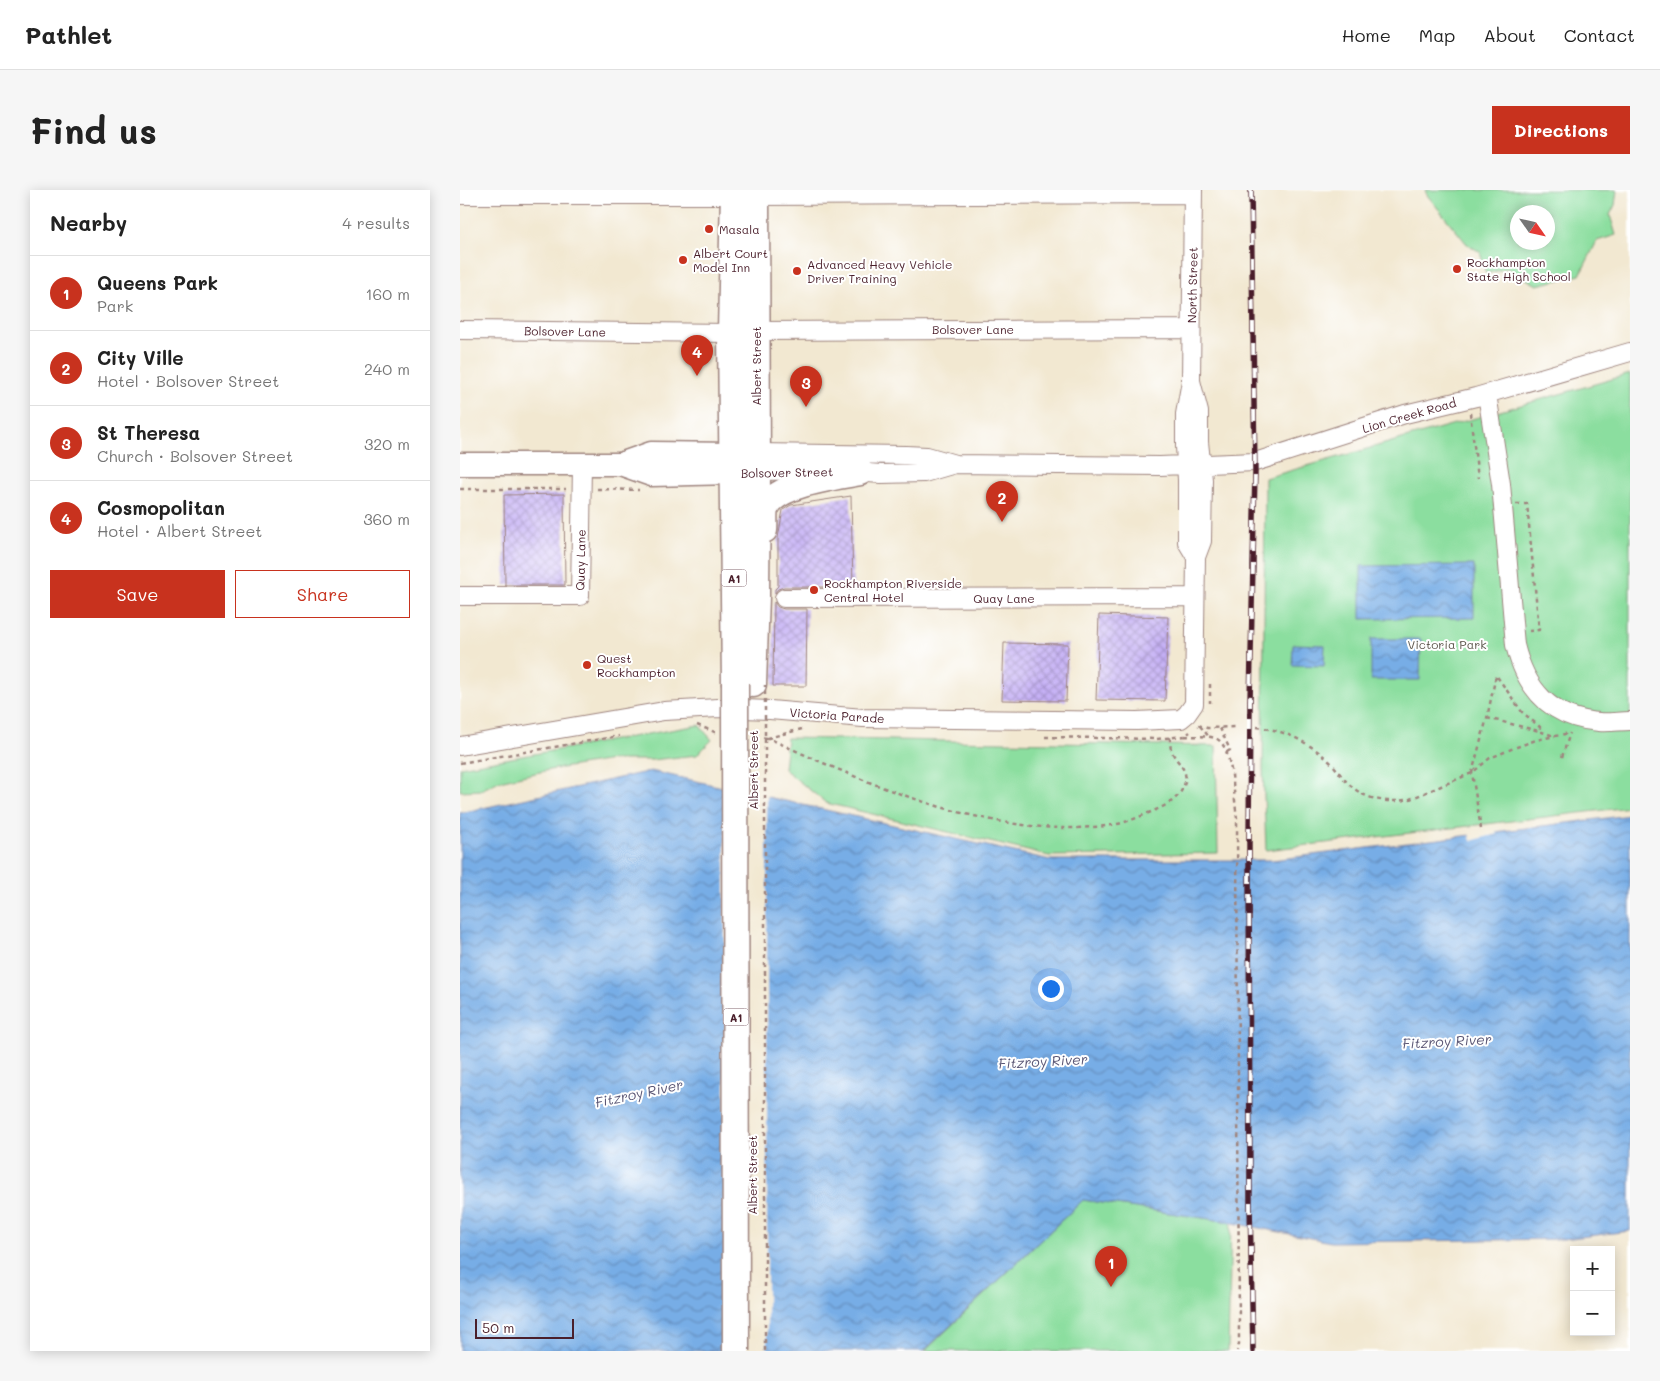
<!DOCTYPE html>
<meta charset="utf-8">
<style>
:root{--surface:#fff;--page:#f6f6f6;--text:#222;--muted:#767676;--line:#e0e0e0;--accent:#c8321e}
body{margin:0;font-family:Mali,sans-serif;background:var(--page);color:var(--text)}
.controls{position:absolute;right:15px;bottom:15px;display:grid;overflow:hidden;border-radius:0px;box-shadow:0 2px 12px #0003}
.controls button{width:45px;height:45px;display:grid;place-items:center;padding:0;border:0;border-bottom:1px solid var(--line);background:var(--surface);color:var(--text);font:25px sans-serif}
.compass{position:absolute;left:1050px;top:15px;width:45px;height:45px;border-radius:50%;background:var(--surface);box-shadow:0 2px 12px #0003;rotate:124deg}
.scale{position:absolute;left:15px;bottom:12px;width:99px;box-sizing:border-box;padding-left:5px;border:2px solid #4a1f2b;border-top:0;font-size:14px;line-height:18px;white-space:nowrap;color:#4a1f2b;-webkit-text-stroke:4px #fff;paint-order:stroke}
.you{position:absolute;left:590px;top:798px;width:18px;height:18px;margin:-12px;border:4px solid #fff;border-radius:50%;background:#1a73e8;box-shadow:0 0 0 8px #1a73e833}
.badge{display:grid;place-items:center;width:32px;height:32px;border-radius:50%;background:var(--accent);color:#fff;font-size:16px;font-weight:700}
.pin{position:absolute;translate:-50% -41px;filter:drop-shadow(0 1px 2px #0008)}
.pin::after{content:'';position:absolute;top:26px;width:18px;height:15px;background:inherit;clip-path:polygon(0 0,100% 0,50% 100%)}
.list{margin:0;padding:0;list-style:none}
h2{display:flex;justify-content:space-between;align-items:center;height:65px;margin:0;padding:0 20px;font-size:21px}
h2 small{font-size:16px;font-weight:400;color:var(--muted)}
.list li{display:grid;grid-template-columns:32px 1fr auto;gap:15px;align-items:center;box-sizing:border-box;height:75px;padding:0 20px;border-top:1px solid var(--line)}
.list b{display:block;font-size:19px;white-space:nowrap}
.list p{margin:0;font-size:16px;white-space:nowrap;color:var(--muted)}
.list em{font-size:16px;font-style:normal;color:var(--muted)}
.actions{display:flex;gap:10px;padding:15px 20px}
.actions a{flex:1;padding:11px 0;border:1px solid var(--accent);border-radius:0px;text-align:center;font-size:18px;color:var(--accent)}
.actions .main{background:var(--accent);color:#fff}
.map{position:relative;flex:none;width:1170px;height:1161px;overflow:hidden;border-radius:0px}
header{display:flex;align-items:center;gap:30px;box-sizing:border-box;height:70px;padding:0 25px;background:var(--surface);border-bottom:1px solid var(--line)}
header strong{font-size:24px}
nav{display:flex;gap:28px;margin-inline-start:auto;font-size:18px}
.intro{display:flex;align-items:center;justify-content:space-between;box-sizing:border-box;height:120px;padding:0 30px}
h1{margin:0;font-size:35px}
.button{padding:12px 22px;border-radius:0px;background:var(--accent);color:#fff;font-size:18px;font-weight:700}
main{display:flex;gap:30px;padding:0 30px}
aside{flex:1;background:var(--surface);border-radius:0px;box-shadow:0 2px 12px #0003}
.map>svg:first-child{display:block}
.green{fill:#8bde9f;stroke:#6a7e65;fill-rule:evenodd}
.water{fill:url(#water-waves);stroke:#606688}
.pier{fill:#f2e8d1}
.building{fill:url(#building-cross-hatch)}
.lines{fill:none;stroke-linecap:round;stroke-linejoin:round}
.minor-casing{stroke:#9e847e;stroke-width:20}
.major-casing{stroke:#9e847e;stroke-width:25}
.highway-casing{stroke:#9e847e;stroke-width:29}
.path{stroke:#9e847e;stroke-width:2.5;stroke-dasharray:4 4;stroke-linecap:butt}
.minor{stroke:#fff;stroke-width:18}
.major{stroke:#fff;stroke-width:22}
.highway{stroke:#fff;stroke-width:26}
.rail-casing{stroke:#4a1f2b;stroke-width:5.5}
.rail{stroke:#fff;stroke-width:4;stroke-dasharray:11;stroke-linecap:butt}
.highway-bridge-casing{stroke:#9e847e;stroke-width:29;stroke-linecap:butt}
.path-bridge{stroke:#9e847e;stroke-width:2.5;stroke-dasharray:4 4;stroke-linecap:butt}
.highway-bridge{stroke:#fff;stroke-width:26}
.poi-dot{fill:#c8321e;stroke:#fff;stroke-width:2}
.labels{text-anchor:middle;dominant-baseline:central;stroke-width:4;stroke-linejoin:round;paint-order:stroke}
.shield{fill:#fff;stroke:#80626b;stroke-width:1}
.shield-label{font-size:11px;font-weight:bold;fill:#4a1f2b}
.poi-label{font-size:12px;fill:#4a1f2b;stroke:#fff;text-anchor:start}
.street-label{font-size:12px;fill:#4a1f2b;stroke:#fff}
.park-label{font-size:12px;fill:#5e584e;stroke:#fff}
.water-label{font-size:14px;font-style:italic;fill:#5c5876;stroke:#fff}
</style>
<header>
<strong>Pathlet</strong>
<nav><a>Home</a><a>Map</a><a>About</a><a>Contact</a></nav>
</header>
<div class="intro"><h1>Find us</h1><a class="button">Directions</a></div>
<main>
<aside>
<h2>Nearby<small>4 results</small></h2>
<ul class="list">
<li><span class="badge">1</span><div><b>Queens Park</b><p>Park</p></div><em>160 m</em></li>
<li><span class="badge">2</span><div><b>City Ville</b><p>Hotel · Bolsover Street</p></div><em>240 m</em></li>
<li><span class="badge">3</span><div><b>St Theresa</b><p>Church · Bolsover Street</p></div><em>320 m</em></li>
<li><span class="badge">4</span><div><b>Cosmopolitan</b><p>Hotel · Albert Street</p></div><em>360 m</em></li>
</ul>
<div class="actions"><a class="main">Save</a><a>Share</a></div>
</aside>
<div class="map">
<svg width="1170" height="1161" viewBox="0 0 1170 1161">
<defs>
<pattern id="water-waves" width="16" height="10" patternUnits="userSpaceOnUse" patternTransform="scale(1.25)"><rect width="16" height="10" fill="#77ade6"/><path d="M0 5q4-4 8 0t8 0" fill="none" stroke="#648cbb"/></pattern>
<pattern id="building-cross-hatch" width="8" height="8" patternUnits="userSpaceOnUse" patternTransform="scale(1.25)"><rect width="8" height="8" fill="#c4aff5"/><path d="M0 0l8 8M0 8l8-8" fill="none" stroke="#a18ec7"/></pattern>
</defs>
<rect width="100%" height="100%" fill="#fff"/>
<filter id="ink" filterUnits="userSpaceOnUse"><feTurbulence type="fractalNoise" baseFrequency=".02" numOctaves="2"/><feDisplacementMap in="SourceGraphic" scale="10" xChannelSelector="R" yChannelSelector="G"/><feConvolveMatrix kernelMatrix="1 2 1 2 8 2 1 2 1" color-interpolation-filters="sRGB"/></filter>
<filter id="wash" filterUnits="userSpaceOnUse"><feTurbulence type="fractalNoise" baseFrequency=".0096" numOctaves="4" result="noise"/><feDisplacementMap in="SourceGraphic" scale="20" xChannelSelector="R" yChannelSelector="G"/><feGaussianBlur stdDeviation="1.12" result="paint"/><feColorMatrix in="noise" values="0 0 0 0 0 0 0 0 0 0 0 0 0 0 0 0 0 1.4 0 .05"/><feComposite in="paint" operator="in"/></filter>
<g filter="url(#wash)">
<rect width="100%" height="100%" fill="#f2e8d1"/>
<path class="green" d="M965 0H1157L1155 15 1150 25 1156 45 1137 51 1120 85 1077 95 1047 78 1026 84 1020 62 1007 54 967 5ZM1088 22V52H1058V22Z
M1170 184V617L806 660 803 579 805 288Z
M239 535 252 550 237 565 192 570H152L89 580 39 591 21 600 0 601V577Z
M327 548 756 556 758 663 589 666 366 613 324 579Z
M623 1010 771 1032 768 1161H465Z"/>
<path class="water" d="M1014 375V428L901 429V376Z
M911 449H961L960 490H911Z
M833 454 865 455 864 476 832 475Z
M191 581 590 670H812L1170 625V1041L1103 1049 871 1052 763 1031 623 1010 464 1161H0V623Z"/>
<path class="pier" d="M265 595 307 605V1161H265Z
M1036 640 1037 644 1011 651 1009 643Z"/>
<g id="blocks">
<path class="building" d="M104 304 105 395H45L44 305Z
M391 306 393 397H324L318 399 315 403V399L318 396V348L323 320 331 315Z
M314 412 318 417 324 419H347L346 496H313Z
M639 425 708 427 705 511 636 510Z
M544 453 608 454 606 511 542 510Z"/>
</g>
</g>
<g filter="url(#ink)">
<use href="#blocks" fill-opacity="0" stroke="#9e847e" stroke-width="1"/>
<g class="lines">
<g class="minor-casing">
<path id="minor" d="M733 0 731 191 725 224V256L727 290V352L736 367
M0 5H274
M296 6 733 4
M0 140 271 143
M296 141 731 139
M1027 204 1041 294 1055 455C1066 500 1091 528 1139 532 1149 533 1160 531 1170 531
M296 263 446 265 467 266 495 274 700 276 795 272 945 224 1016 207 1170 162
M297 281 368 280 421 284 464 283 495 274
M0 406H120L122 274
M324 408 734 407
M0 556 204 521 258 518 310 520 403 528 677 531 721 529 727 524 734 514 736 367 742 351 743 290 739 252V222L731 191"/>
</g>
<g class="major-casing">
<path id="major" d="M0 274H160L191 263 273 264
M160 274 191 285 273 283"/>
</g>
<g class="highway-casing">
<path id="highway" d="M274 0 271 143 275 493
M304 340C305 334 303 323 306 317 319 293 376 287 400 282
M293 494 296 406 297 281 296 0"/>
</g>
<path class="path" d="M1010 223 1018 288
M0 299H106
M137 299 179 300
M1056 314H1067L1079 440 1069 441
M750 494V513
M1027 528 1079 541
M237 535 257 543
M738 535 747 538 775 537
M740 536 750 548
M797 537C824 540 849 552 869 571 877 578 881 587 889 594 905 610 928 614 950 609L1012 583 1030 568 1054 558 1076 550 1110 543
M760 538 770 560 767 562
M342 539 308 548C401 591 512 640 616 638 632 637 649 637 665 632 672 630 679 627 686 624 703 617 720 611 725 592 728 579 717 573 712 562 710 557 710 552 710 547
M725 546C735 547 749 545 757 549 773 557 774 610 777 628L779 1154 777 1161
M295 547 308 548
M585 547 696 549 725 546 730 542
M1102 567 1110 543
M0 573 159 546
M1021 639 1012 583 1027 528 1036 485 1062 522 1080 537 1079 541 1091 545V547"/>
<use href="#minor" class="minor"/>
<use href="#major" class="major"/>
<use href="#highway" class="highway"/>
<g class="rail-casing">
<path id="rail" d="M791 0 795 282 790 511 789 655 790 1015 793 1161"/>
</g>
<use href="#rail" class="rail"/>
<g class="highway-bridge-casing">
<path id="highway-bridge" d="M275 493 276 1161"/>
</g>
<path class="path-bridge" d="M305 1161V495"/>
<use href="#highway-bridge" class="highway-bridge"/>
</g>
</g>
<g class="poi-dot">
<circle cx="249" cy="39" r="5"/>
<circle cx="223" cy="70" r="5"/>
<circle cx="997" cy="79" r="5"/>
<circle cx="337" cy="81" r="5"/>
<circle cx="354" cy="400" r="5"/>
<circle cx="127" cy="475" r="5"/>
</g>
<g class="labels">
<g class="shield">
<rect x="261.5" y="379.5" width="25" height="17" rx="4"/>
<rect x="263.5" y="818.5" width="25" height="17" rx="4"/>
</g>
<g class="shield-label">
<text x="274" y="388">A1</text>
<text x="276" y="827">A1</text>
</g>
<g class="poi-label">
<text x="259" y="39">Masala</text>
<text x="233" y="63">Albert Court<tspan x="233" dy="14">Model Inn</tspan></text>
<text x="1007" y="72">Rockhampton<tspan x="1007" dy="14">State High School</tspan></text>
<text x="347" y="74">Advanced Heavy Vehicle<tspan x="347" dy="14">Driver Training</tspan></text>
<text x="364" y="393">Rockhampton Riverside<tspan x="364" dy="14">Central Hotel</tspan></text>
<text x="137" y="468">Quest<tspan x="137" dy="14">Rockhampton</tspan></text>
</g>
<g class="street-label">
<text transform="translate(732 95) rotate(-89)">North Street</text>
<text x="513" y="139">Bolsover Lane</text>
<text transform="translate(105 141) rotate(1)">Bolsover Lane</text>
<text transform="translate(296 176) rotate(-90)">Albert Street</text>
<text transform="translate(949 225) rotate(-16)">Lion Creek Road</text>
<text transform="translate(327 282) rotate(-1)">Bolsover Street</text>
<text transform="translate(120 370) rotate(-89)">Quay Lane</text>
<text x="544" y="408">Quay Lane</text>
<text transform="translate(377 525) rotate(4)">Victoria Parade</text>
<text transform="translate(293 580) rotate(-90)">Albert Street</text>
<text transform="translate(292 985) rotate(-90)">Albert Street</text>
</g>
<g class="park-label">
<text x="987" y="454">Victoria Park</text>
</g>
<g class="water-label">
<text transform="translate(987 851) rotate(-3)">Fitzroy River</text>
<text transform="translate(583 871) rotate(-3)">Fitzroy River</text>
<text transform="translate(179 903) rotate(-12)">Fitzroy River</text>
</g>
</g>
</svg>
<div class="controls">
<button>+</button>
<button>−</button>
</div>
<svg class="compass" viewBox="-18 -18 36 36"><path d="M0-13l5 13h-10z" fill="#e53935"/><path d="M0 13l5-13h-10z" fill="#767676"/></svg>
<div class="scale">50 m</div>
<div class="you"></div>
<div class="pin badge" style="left:651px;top:1097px">1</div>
<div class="pin badge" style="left:542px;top:332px">2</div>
<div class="pin badge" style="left:346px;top:217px">3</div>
<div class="pin badge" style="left:237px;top:186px">4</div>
</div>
</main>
